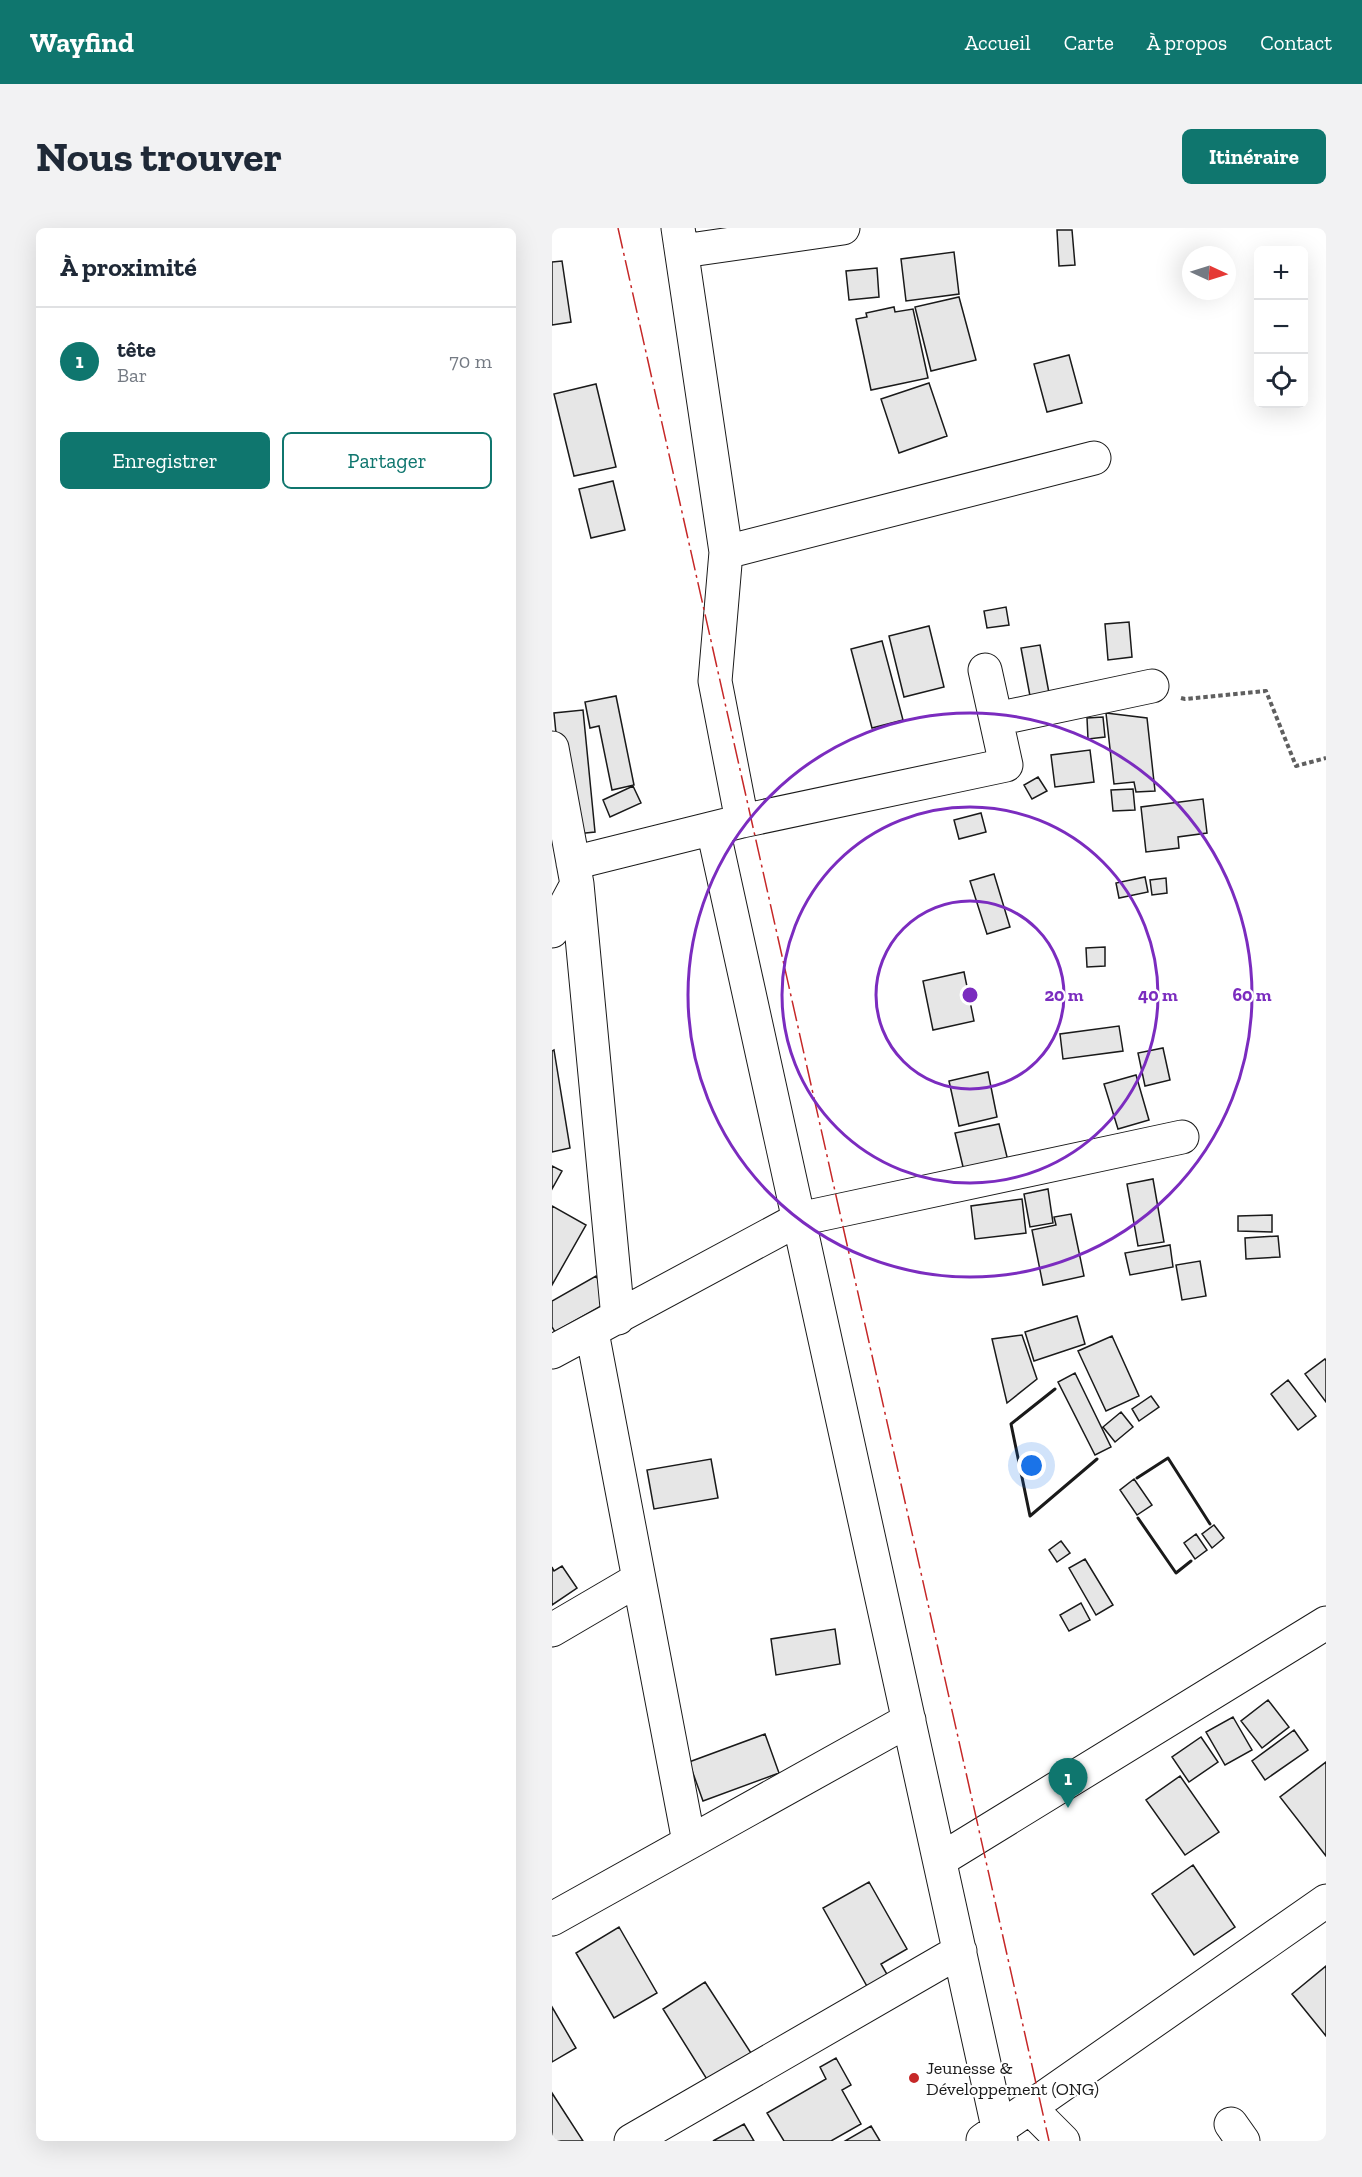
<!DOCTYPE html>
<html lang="fr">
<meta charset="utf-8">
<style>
:root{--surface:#fff;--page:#f2f2f3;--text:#1f2937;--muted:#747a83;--line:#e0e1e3;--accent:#0f766e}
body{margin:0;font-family:"Zilla Slab",serif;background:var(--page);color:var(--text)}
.controls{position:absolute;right:18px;top:18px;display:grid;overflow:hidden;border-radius:9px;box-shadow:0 6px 24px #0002}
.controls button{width:54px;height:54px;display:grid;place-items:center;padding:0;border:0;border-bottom:2px solid var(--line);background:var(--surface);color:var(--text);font:30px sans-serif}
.compass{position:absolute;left:630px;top:18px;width:54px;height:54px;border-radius:50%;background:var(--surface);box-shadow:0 6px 24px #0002;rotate:94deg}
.you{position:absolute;left:480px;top:1238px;width:21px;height:21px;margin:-15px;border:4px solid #fff;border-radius:50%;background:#1a73e8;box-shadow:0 0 0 9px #1a73e833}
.badge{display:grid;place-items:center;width:39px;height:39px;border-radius:50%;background:var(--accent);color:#fff;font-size:20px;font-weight:700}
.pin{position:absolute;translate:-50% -50px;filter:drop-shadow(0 2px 3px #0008)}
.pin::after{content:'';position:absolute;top:32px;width:21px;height:18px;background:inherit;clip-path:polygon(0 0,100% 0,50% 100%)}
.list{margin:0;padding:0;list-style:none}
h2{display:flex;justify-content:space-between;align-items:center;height:78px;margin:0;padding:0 24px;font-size:26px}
h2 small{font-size:20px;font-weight:400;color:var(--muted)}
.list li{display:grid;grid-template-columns:39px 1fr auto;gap:18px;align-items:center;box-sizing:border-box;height:108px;padding:0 24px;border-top:2px solid var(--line)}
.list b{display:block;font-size:22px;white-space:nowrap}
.list p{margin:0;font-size:20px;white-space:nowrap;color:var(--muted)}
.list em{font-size:20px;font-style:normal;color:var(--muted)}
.actions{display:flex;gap:12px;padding:18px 24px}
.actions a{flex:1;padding:14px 0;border:2px solid var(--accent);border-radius:9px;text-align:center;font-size:21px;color:var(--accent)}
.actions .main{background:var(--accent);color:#fff}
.icon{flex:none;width:33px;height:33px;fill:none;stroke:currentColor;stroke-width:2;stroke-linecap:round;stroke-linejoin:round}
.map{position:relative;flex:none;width:774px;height:1913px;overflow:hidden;border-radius:9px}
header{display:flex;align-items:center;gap:36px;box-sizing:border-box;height:84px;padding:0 30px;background:var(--accent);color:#fff}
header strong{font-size:28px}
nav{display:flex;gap:33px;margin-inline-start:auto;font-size:21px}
.intro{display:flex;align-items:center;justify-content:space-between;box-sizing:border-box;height:144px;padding:0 36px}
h1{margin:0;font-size:42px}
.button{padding:15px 27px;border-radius:9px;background:var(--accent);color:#fff;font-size:21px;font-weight:700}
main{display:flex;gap:36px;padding:0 36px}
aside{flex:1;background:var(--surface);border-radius:9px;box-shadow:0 6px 24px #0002}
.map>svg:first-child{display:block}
.building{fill:#e6e6e6;stroke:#1a1a1a;stroke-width:1.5}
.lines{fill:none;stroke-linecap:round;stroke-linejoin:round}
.minor-casing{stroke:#1a1a1a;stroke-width:35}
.path{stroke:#5f5f5f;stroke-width:4;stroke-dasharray:4.5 3;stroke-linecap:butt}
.minor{stroke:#fff;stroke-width:33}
.wall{stroke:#1a1a1a;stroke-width:3}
.power{stroke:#c62828;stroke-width:1.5;stroke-dasharray:21 4.5 3 4.5;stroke-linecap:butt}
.ring{fill:none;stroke:#7b2cbf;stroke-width:3}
.poi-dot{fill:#c62828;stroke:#fff;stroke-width:2}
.labels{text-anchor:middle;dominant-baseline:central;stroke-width:4.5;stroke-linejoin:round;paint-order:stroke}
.poi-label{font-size:18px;fill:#1a1a1a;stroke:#fff;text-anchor:start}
.centre{fill:#7b2cbf;stroke:#fff;stroke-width:3}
.ring-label{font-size:18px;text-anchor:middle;font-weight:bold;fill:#7b2cbf;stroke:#fff;stroke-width:4.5;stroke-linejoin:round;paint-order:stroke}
</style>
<header>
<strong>Wayfind</strong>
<nav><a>Accueil</a><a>Carte</a><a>À propos</a><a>Contact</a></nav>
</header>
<div class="intro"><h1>Nous trouver</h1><a class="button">Itinéraire</a></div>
<main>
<aside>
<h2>À proximité<small></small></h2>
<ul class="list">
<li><span class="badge">1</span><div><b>tête</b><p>Bar</p></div><em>70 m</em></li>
</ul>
<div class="actions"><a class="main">Enregistrer</a><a>Partager</a></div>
</aside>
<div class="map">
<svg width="774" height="1913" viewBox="0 0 774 1913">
<rect width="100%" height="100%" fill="#fff"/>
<path class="building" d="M505 2H520L523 37 507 38Z
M402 24 407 66 354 73 349 31Z
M10 33 19 94 0 97V34Z
M325 40 327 69 297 72 294 43Z
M407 69 424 132 379 143 363 79Z
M342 79 343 84 361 81 376 150 319 162 304 91 315 89 314 85Z
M517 127 530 175 495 184 482 136Z
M377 155 395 208 347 225 329 171Z
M44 156 64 239 22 248 2 166Z
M61 253 73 302 39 310 27 261Z
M454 379 457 397 435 400 432 383Z
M577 394 580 429 556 432 553 396Z
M377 398 392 459 352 469 337 408Z
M330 413 351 492 320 500 299 421Z
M488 417 497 465 478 468 469 420Z
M64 468 82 557 60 562 47 498 38 500 33 474Z
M31 482 43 604 14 607 2 485Z
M554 485 595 490 603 563 584 564 582 554 562 556Z
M551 489 553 509 536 511 535 490Z
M538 522 542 554 503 559 499 527Z
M486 549 495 563 480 571 472 557Z
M81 558 89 575 58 589 51 572Z
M581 561 583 582 561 583 559 562Z
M651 571 655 605 626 609 627 620 594 624 589 579Z
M429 585 434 604 407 611 402 592Z
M442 646 458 699 435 706 418 653Z
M593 649 596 664 567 670 564 655Z
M614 650 615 665 600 667 598 652Z
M553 719V738L535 739 534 720Z
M412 744 422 793 381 802 371 753Z
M567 798 571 823 511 831 508 806Z
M611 820 618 852 593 858 586 825Z
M2 822 18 920 0 924V823Z
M436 844 445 889 407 898 397 853Z
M584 847 597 892 566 901 552 856Z
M447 896 456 933 412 943 403 905Z
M0 938 10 943 0 961Z
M601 951 612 1014 586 1018 575 956Z
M496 961 501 995 478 999 472 966Z
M470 971 474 1005 423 1011 419 978Z
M0 978 34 997 0 1057Z
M519 986 532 1048 491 1057 480 1002 504 997 502 989Z
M720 987V1004L686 1003V988Z
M726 1008 728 1029 694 1031 693 1010Z
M618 1017 621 1039 578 1047 573 1025Z
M648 1033 654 1068 630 1072 624 1037Z
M44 1048 58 1073 3 1104 0 1099V1073Z
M525 1088 533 1116 482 1133 473 1104Z
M470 1107 485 1151 455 1175 440 1111Z
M560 1108 587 1168 554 1183 526 1123Z
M773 1131 774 1133V1174L753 1146Z
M523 1145 559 1219 543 1227 506 1154Z
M736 1152 764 1188 746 1202 719 1166Z
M599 1168 607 1179 587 1193 580 1181Z
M569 1184 581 1199 563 1214 551 1199Z
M159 1231 166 1270 102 1281 95 1242Z
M582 1251 600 1277 585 1287 568 1262Z
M662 1297 672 1310 660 1320 650 1306Z
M644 1306 655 1322 643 1331 632 1315Z
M509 1313 518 1325 505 1334 497 1322Z
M533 1331 561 1377 544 1387 517 1340Z
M10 1338 25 1360 0 1377V1339L2 1343Z
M529 1375 538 1392 517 1403 508 1387Z
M283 1401 288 1436 224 1447 219 1411Z
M716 1472 737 1499 710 1520 689 1493Z
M681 1489 700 1522 673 1537 654 1504Z
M742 1502 756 1522 713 1552 700 1533Z
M213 1506 227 1545 151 1573 137 1534Z
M649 1509 666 1534 637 1554 620 1529Z
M774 1534V1628L728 1569Z
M628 1548 667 1604 633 1627 594 1572Z
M641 1637 683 1699 642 1727 600 1666Z
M317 1654 355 1721 329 1736 336 1748 316 1760 271 1680Z
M67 1699 105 1765 62 1790 24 1725Z
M774 1738V1808L740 1766Z
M153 1754 199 1825 156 1853 111 1781Z
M0 1779 24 1820 0 1834Z
M284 1830 299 1857 290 1862 309 1896 279 1913H232L215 1885 274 1851 268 1839Z
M0 1865 31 1913H0Z
M192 1896 202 1913H161Z
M319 1898 328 1913H293Z"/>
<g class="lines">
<g class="minor-casing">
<path id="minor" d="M126 0 174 324 163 453 190 593
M131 23 291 0
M174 324 542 230
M444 491 600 458
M0 520 25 656 66 1090
M161 601 449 1913
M21 635 190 593 454 537 433 442
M0 703 25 656
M40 1104 137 1614
M0 1124 247 991 630 909
M0 1402 87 1351
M388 1632 774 1395
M0 1691 357 1492
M478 1880 511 1913
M679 1896 691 1913
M431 1912 774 1673
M79 1913 408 1723"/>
</g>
<path class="path" d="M629 470 633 471 714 463 744 538 774 530"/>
<use href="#minor" class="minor"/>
<path class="wall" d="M503 1161 459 1196 478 1288 545 1231
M585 1250 616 1230 658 1296
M586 1290 624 1345 639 1333"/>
<path class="power" d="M66 0 497 1913"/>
</g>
<g class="ring">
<circle cx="418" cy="767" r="94"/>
<circle cx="418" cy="767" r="188"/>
<circle cx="418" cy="767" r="282"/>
</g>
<circle class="poi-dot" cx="362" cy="1850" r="6"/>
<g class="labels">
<g class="poi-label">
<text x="374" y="1840">Jeunesse &amp;<tspan x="374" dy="21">Développement (ONG)</tspan></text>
</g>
</g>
<circle cx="418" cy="767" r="9" class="centre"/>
<g class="ring-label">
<text x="512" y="773">20 m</text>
<text x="606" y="773">40 m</text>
<text x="700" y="773">60 m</text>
</g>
</svg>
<div class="controls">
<button>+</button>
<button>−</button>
<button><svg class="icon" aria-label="locate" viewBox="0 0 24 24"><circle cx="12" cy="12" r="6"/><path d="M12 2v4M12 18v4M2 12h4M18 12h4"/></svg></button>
</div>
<svg class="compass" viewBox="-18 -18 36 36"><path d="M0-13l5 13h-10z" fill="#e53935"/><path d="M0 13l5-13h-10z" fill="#747a83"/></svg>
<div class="you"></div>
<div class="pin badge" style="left:516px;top:1580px">1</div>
</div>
</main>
